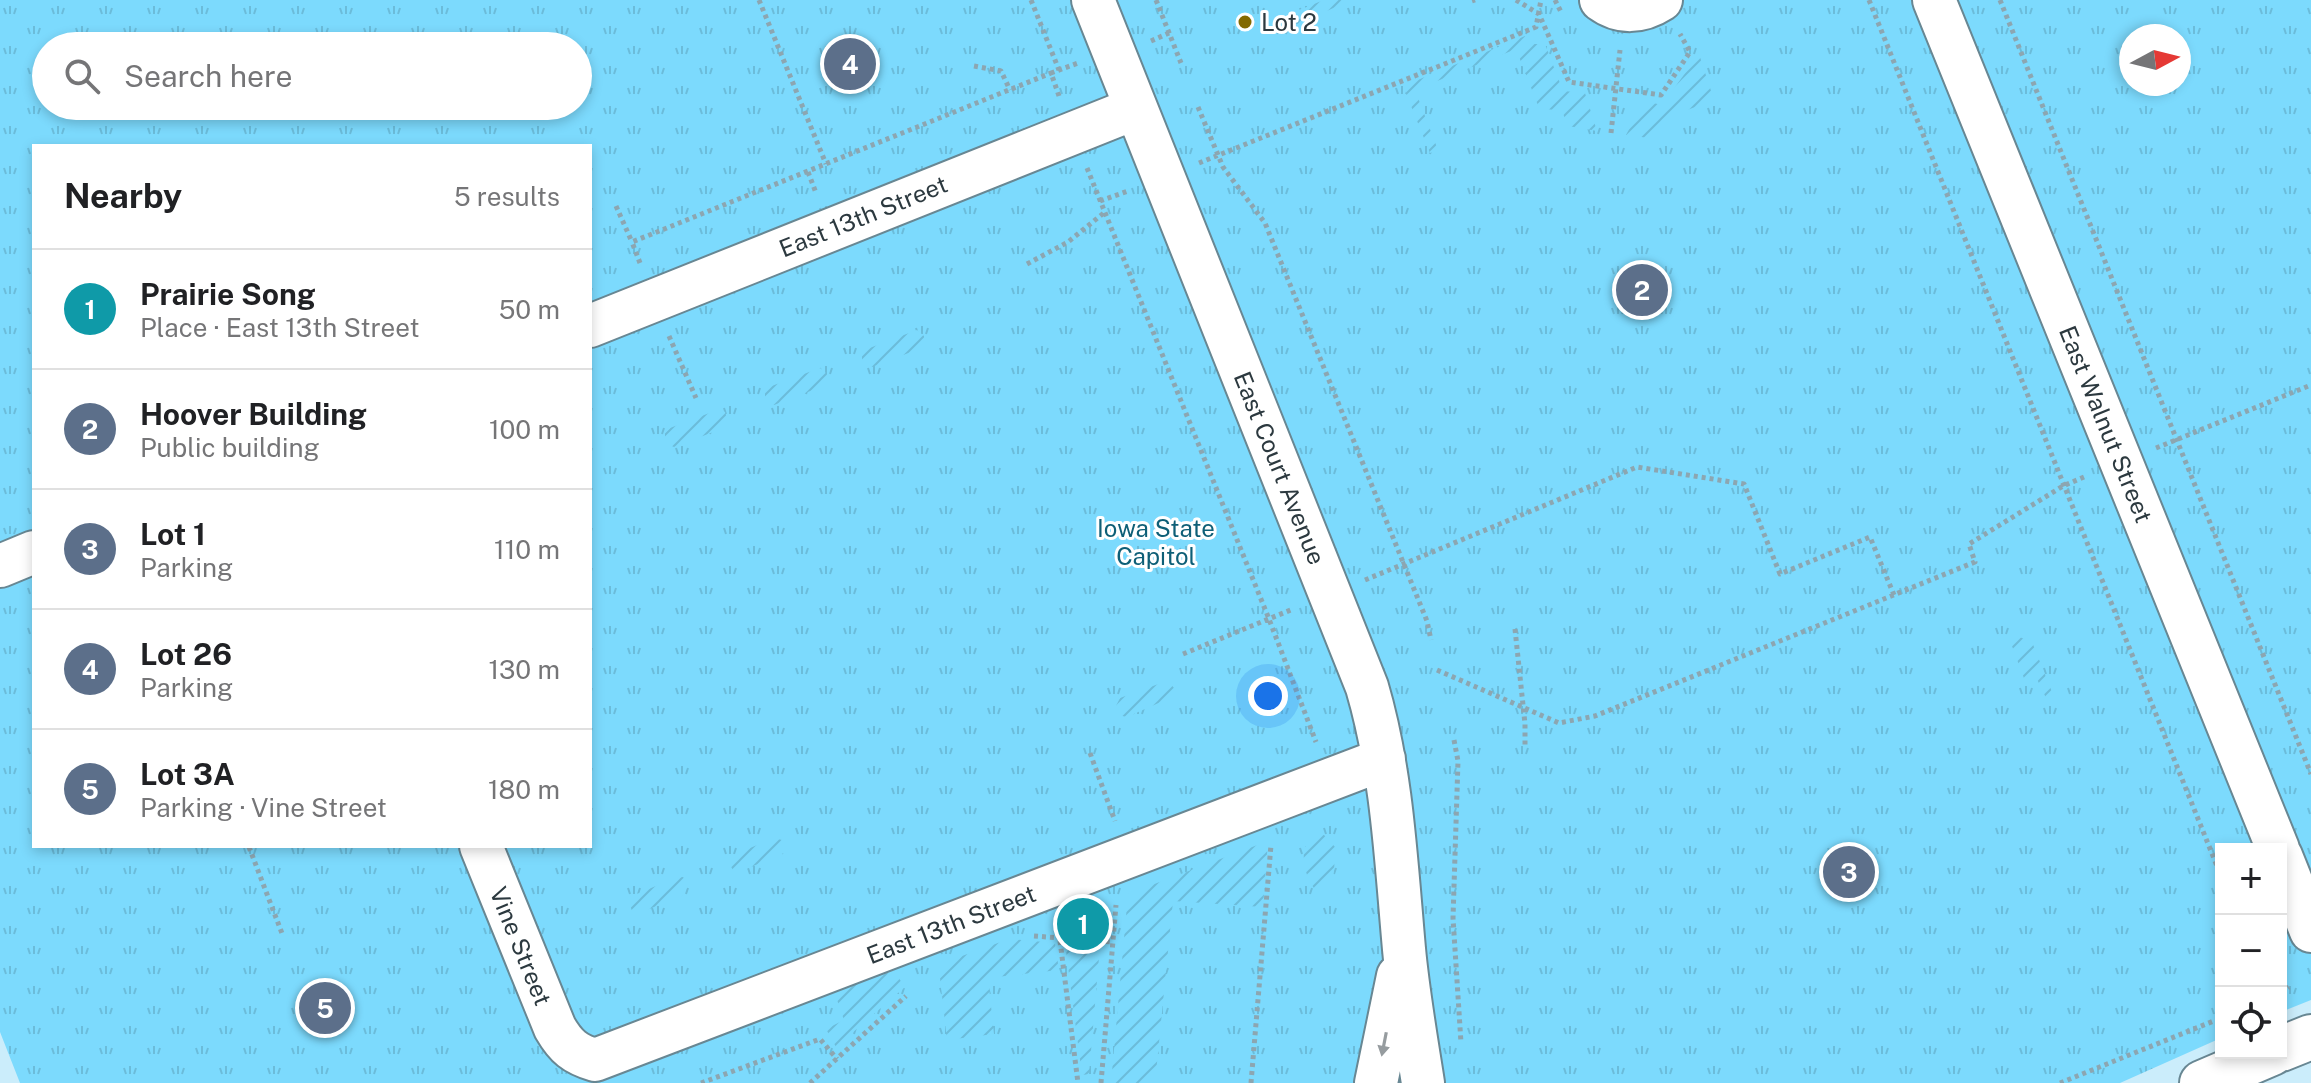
<!DOCTYPE html>
<meta charset="utf-8">
<style>
:root{--surface:#fff;--page:#f2f2f2;--text:#202124;--muted:#757577;--line:#e0e0e0;--accent:#836901}
body{margin:0;font-family:"Public Sans",sans-serif;background:var(--page);color:var(--text)}
.controls{position:absolute;right:24px;bottom:24px;display:grid;overflow:hidden;border-radius:0px;box-shadow:0 4px 12px #0003}
.controls button{width:72px;height:72px;display:grid;place-items:center;padding:0;border:0;border-bottom:2px solid var(--line);background:var(--surface);color:var(--text);font:40px sans-serif}
.compass{position:absolute;left:2119px;top:24px;width:72px;height:72px;border-radius:50%;background:var(--surface);box-shadow:0 4px 12px #0003;rotate:83deg}
.you{position:absolute;left:1268px;top:696px;width:28px;height:28px;margin:-20px;border:6px solid #fff;border-radius:50%;background:#1a73e8;box-shadow:0 0 0 12px #1a73e833}
.badge{display:grid;place-items:center;width:52px;height:52px;border-radius:50%;background:var(--accent);color:#fff;font-size:26px;font-weight:700}
.pin{position:absolute;translate:-50% -50%;border:4px solid #fff;box-shadow:0 2px 8px #0006}
.list{margin:0;padding:0;list-style:none}
h2{display:flex;justify-content:space-between;align-items:center;height:104px;margin:0;padding:0 32px;font-size:34px}
h2 small{font-size:26px;font-weight:400;color:var(--muted)}
.list li{display:grid;grid-template-columns:52px 1fr auto;gap:24px;align-items:center;box-sizing:border-box;height:120px;padding:0 32px;border-top:2px solid var(--line)}
.list b{display:block;font-size:30px;white-space:nowrap}
.list p{margin:0;font-size:26px;white-space:nowrap;color:var(--muted)}
.list em{font-size:26px;font-style:normal;color:var(--muted)}
.icon{flex:none;width:44px;height:44px;fill:none;stroke:currentColor;stroke-width:2;stroke-linecap:round;stroke-linejoin:round}
.map{position:relative;flex:none;width:2311px;height:1083px;overflow:hidden}
.search{position:absolute;background:var(--surface);box-shadow:0 4px 12px #0003;left:32px;top:32px;width:560px;height:88px;display:flex;align-items:center;gap:20px;box-sizing:border-box;padding:0 28px;border-radius:44px;color:var(--muted);font-size:30px}
.panel{position:absolute;background:var(--surface);box-shadow:0 4px 12px #0003;left:32px;top:144px;width:560px;height:704px;border-radius:0px}
.map>svg:first-child{display:block}
.park{fill:url(#park-tufts);fill-rule:evenodd}
.garden{fill:url(#garden-furrows)}
.lines{fill:none;stroke-linecap:round;stroke-linejoin:round}
.minor-casing{stroke:#688793;stroke-width:46}
.major-casing{stroke:#688793;stroke-width:48}
.path{stroke:#8ca6b1;stroke-width:5;stroke-dasharray:4 4;stroke-linecap:butt}
.minor{stroke:#fff;stroke-width:42}
.major{stroke:#fff;stroke-width:44}
.oneway{fill:#969c9f}
.poi-dot{fill:#836901;stroke:#fff;stroke-width:3}
.labels{text-anchor:middle;dominant-baseline:central;stroke-width:6;stroke-linejoin:round;paint-order:stroke}
.poi-label{font-size:24px;fill:#2c393f;stroke:#fff;text-anchor:start}
.street-label{font-size:24px;fill:#2c393f;stroke:#fff}
.park-label{font-size:24px;fill:#0e5f77;stroke:#fff}
</style>
<div class="map">
<svg width="2311" height="1083" viewBox="0 0 2311 1083">
<defs>
<pattern id="park-tufts" width="24" height="20" patternUnits="userSpaceOnUse" patternTransform="scale(2)"><rect width="24" height="20" fill="#7cdafd"/><path d="M3 7l-1-3M5 7V3M7 7l1-3M15 17l-1-3M17 17v-4M19 17l1-3" fill="none" stroke="#6bbcda"/></pattern>
<pattern id="garden-furrows" width="10" height="10" patternUnits="userSpaceOnUse" patternTransform="scale(2)"><rect width="10" height="10" fill="#7cdafd"/><path d="M-1 1l2-2M0 10L10 0M9 11l2-2" fill="none" stroke="#6bbcda"/></pattern>
</defs>
<rect width="100%" height="100%" fill="#cbedfb"/>
<path class="park" d="M0 0H2311V1000L2281 1012V849H2221V1038L2120 1083H20L0 1032ZM2131 36H2179V84H2131ZM46 46H578V106H46ZM34 146H590V846H34Z"/>
<path class="garden" d="M1324 0H1351L1298 24 1293 23 1289 14Z
M1525 36 1528 44H1545L1563 91 1585 93 1597 131 1568 126 1562 111 1539 108 1516 49 1415 90 1438 150 1430 153 1403 86Z
M1699 54 1714 100 1663 119 1649 138 1626 135 1644 101 1662 105Z
M917 330 924 336V347L872 367 862 364V353L867 349Z
M820 368 827 374 826 385 774 405 765 402V391L769 387Z
M720 409 725 412 728 421 721 429 674 447 665 443V433L670 428Z
M2017 636 2032 642 2054 697 2052 703 2047 700 2036 677 2025 681 2009 638Z
M1164 682H1169L1174 688 1172 697 1127 717 1118 715 1116 706 1120 698Z
M1313 835H1324L1335 847C1333 867 1339 885 1317 892 1304 878 1297 848 1313 835Z
M774 838 786 841 787 848 784 853 739 872H734L729 863 733 855Z
M1268 841 1263 907 1173 901 1155 1083H1111L1128 894Z
M683 877 689 884 682 896 639 913 632 911 628 899 632 896 675 878Z
M1009 939 1055 943 1059 970 988 978 994 1034 947 1040 940 978 962 956Z
M1065 943 1100 946 1089 1074 1082 1075Z
M886 973 896 974 905 987 836 1047 826 1029 844 1020 833 988 870 974Z"/>
<g class="lines">
<g class="minor-casing">
<path id="minor" d="M1093 0 1367 687C1392 772 1396 860 1404 949 1408 993 1416 1038 1423 1083
M1601 0C1620 14 1641 13 1661 0
M1934 0 2278 849
M590 326 1136 108
M0 566 34 552
M481 846 555 1028C566 1047 575 1054 595 1060L1384 759
M2281 856 2311 931
M1376 1083 1398 976"/>
</g>
<g class="major-casing">
<path id="major" d="M2281 1049 2311 1037
M2202 1083 2272 1053"/>
</g>
<path class="path" d="M759 0 826 164
M1031 0 1059 70
M1156 0 1181 63
M1516 0 1539 14 1569 82 1661 95 1690 52 1680 34
M1555 0 1561 12
M1869 0 2221 876
M2000 0 2311 774
M1472 1 1475 0
M1151 41 1169 33
M974 66 1001 71 1010 90
M1059 96 1051 73 1078 63
M1198 107 1223 167 1265 223 1427 621 1431 640
M1611 133 1620 50
M1199 163 1536 27 1541 0
M1087 168 1269 619 1316 742
M808 172 816 193
M1100 201 1128 191
M616 206 632 242
M640 263 632 242 1051 73
M1027 264 1068 242 1105 212
M669 336 696 398
M2156 448 2311 385
M1365 580 1637 467 1744 484 1780 574 1870 537 1894 595
M1515 629 1525 724V748
M1183 654 1293 609
M1437 670 1559 723 1595 716 1975 562 1969 544 2063 486 2084 477
M1454 740 1458 761 1453 918 1461 1043
M1090 753 1115 821
M249 847 283 936
M1058 925 1078 1083
M1034 936 1113 942
M2281 992 2289 987
M701 1083 820 1039 837 1059
M810 1083 906 996
M1101 1083 1116 905
M1251 1083 1271 845
M2060 1083 2221 1018"/>
<use href="#minor" class="minor"/>
<use href="#major" class="major"/>
</g>
<defs><path id="oneway-solid" d="M-6-.8H1V-3.2L6.5 0L1 3.2V.8H-6Z" transform="scale(2)"/></defs>
<use class="oneway" href="#oneway-solid" transform="translate(1384 1044) rotate(101)"/>
<circle class="poi-dot" cx="1245" cy="22" r="8"/>
<g class="labels">
<g class="poi-label">
<text x="1261" y="22">Lot 2</text>
</g>
<g class="street-label">
<text transform="translate(863 216) rotate(-22)">East 13th Street</text>
<text transform="translate(2106 424) rotate(68)">East Walnut Street</text>
<text transform="translate(1280 468) rotate(68)">East Court Avenue</text>
<text transform="translate(951 924) rotate(-21)">East 13th Street</text>
<text transform="translate(521 946) rotate(68)">Vine Street</text>
</g>
<g class="park-label">
<text x="1156" y="528">Iowa State<tspan x="1156" dy="28">Capitol</tspan></text>
</g>
</g>
</svg>
<div class="controls">
<button>+</button>
<button>−</button>
<button><svg class="icon" aria-label="locate" viewBox="0 0 24 24"><circle cx="12" cy="12" r="6"/><path d="M12 2v4M12 18v4M2 12h4M18 12h4"/></svg></button>
</div>
<svg class="compass" viewBox="-18 -18 36 36"><path d="M0-13l5 13h-10z" fill="#e53935"/><path d="M0 13l5-13h-10z" fill="#757577"/></svg>
<div class="you"></div>
<div class="pin badge" style="left:1083px;top:924px;background:#0f9aa8">1</div>
<div class="pin badge" style="left:1642px;top:290px;background:#5c6f8a">2</div>
<div class="pin badge" style="left:1849px;top:872px;background:#5c6f8a">3</div>
<div class="pin badge" style="left:850px;top:64px;background:#5c6f8a">4</div>
<div class="pin badge" style="left:325px;top:1008px;background:#5c6f8a">5</div>
<div class="search"><svg class="icon" aria-label="search" viewBox="0 0 24 24"><circle cx="10" cy="10" r="6"/><path d="M15 15l6 6"/></svg>Search here</div>
<section class="panel">
<h2>Nearby<small>5 results</small></h2>
<ul class="list">
<li><span class="badge" style="background:#0f9aa8">1</span><div><b>Prairie Song</b><p>Place · East 13th Street</p></div><em>50 m</em></li>
<li><span class="badge" style="background:#5c6f8a">2</span><div><b>Hoover Building</b><p>Public building</p></div><em>100 m</em></li>
<li><span class="badge" style="background:#5c6f8a">3</span><div><b>Lot 1</b><p>Parking</p></div><em>110 m</em></li>
<li><span class="badge" style="background:#5c6f8a">4</span><div><b>Lot 26</b><p>Parking</p></div><em>130 m</em></li>
<li><span class="badge" style="background:#5c6f8a">5</span><div><b>Lot 3A</b><p>Parking · Vine Street</p></div><em>180 m</em></li>
</ul>
</section>
</div>
